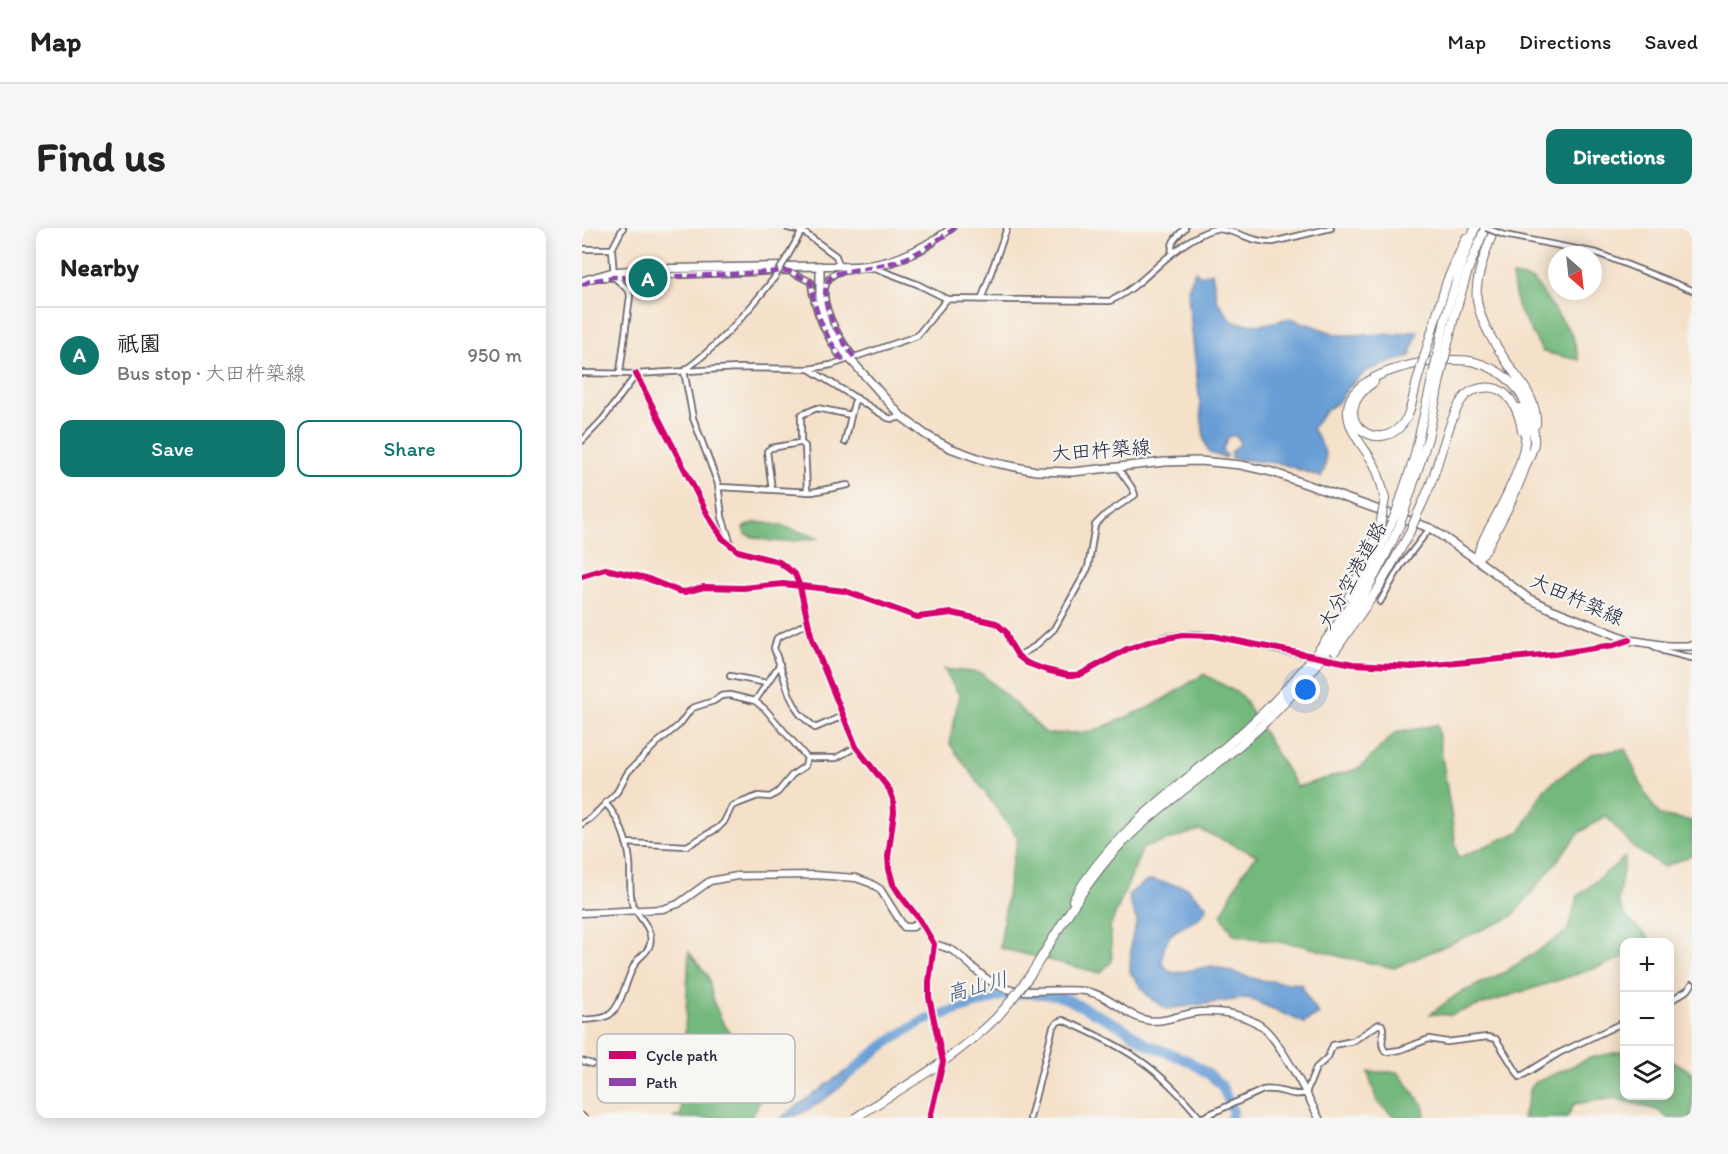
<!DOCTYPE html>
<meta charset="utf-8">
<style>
:root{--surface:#fff;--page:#f6f6f6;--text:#222;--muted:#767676;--line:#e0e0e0;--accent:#0f766e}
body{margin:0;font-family:Itim,"Klee One",sans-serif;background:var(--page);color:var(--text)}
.controls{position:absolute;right:18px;bottom:18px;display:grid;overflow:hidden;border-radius:12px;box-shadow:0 3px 15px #0003}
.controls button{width:54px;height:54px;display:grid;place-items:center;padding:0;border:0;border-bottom:2px solid var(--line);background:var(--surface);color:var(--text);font:30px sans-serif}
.compass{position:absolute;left:966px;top:18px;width:54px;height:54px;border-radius:50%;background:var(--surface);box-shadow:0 3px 15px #0003;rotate:153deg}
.you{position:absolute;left:724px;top:462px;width:21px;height:21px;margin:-15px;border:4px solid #fff;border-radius:50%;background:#1a73e8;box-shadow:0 0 0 9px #1a73e833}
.badge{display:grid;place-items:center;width:39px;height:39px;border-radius:50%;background:var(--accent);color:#fff;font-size:20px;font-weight:700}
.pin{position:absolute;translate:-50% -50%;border:3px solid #fff;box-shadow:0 2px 6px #0006}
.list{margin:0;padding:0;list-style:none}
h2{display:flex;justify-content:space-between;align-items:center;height:78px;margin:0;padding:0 24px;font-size:26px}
h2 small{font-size:20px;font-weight:400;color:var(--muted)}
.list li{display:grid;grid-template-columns:39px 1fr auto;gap:18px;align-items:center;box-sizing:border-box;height:96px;padding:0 24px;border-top:2px solid var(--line)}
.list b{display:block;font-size:22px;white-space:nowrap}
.list p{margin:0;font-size:20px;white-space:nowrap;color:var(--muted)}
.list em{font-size:20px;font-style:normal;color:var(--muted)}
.actions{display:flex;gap:12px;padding:18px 24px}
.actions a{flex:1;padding:14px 0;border:2px solid var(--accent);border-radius:12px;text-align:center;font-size:21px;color:var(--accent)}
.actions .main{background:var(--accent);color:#fff}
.icon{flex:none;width:33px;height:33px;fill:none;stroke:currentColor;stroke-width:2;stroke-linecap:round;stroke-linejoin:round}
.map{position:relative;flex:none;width:1110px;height:890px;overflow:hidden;border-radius:12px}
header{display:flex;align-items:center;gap:36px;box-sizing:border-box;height:84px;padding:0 30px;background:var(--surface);border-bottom:2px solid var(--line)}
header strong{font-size:28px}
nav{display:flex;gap:33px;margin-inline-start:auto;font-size:21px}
.intro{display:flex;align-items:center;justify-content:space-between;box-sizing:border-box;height:144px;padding:0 36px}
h1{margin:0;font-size:42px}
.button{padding:15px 27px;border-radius:12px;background:var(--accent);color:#fff;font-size:21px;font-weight:700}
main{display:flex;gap:36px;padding:0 36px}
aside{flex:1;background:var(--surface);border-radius:12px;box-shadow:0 3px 15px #0003}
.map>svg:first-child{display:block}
.forest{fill:#73b87b;stroke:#4a6d5b;stroke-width:1.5}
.water{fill:#689ed5;stroke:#456088;stroke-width:1.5}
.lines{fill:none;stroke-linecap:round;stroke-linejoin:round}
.river{stroke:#689ed5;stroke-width:10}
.street-casing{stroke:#6c656d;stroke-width:8}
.secondary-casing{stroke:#6c656d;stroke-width:9}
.primary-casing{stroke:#6c656d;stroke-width:10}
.highway-casing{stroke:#6c656d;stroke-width:10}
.street{stroke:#fff;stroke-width:4.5}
.secondary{stroke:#fff;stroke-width:6}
.primary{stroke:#fff;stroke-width:7}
.highway{stroke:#fff;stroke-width:8}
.street-bridge-casing{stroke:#6c656d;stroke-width:8;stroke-linecap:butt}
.highway-bridge-casing{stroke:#6c656d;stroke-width:10;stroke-linecap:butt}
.street-bridge{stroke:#fff;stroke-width:4.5}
.highway-bridge{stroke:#fff;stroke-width:8}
.quiet{stroke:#8e44ad;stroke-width:4.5;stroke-dasharray:9 4.5;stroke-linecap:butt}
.cycleway-casing{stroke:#f6f6f2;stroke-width:10}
.cycleway{stroke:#d6006c;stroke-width:6}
.labels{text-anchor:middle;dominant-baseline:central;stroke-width:4.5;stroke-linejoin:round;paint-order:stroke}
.street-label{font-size:20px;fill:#22223b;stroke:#f6f6f2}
.water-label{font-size:21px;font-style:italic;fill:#3e5479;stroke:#f6f6f2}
.key{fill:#f6f6f2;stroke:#b6b6bb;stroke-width:1.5}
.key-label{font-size:16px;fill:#22223b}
</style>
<header>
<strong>Map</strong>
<nav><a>Map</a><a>Directions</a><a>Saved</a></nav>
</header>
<div class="intro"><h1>Find us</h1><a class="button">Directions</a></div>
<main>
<aside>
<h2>Nearby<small></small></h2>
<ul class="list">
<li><span class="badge">A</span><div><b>祇園</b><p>Bus stop · 大田杵築線</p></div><em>950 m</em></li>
</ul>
<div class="actions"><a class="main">Save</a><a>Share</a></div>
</aside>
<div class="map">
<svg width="1110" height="890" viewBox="0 0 1110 890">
<rect width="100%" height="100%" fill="#f6f6f2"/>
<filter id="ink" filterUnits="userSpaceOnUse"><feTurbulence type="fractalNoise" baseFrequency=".0167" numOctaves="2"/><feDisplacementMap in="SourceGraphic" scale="12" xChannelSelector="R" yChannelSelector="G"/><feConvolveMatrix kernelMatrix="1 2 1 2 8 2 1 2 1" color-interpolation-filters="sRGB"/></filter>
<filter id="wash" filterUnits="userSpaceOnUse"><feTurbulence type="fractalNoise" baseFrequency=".008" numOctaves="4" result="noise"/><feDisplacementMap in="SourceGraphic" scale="24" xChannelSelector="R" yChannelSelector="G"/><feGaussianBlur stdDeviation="1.35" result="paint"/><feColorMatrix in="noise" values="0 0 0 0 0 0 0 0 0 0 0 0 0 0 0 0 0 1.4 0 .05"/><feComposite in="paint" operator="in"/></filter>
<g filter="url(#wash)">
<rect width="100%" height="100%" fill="#f5e1c9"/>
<path class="forest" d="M930 48 951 52 990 106 997 132 961 124 935 78Z
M174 294 196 297 238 310C208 314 192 317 163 306L161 300Z
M362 441 399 445 465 506 510 504 572 477 622 446 659 467 715 559 778 540 813 505 855 497 876 630 939 603 962 561 1009 526 1043 521 1063 565 1077 587 1110 593V627L1082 639 1052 620 1024 588 998 604 930 689 812 740 760 729 723 718 652 707 639 687 661 644 675 627 618 602 561 620 528 699 530 733 518 745 418 720 428 645 436 610 368 516 377 467Z
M1043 629 1036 673 1043 688 1071 714H1042V729L1017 739 868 787 848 786 876 766 923 744 985 704 996 668Z
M107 724 126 748 132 775 141 795 173 838 180 870 168 890H91L99 887Z
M1042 823V868H1088V831L1110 844V890H1086L1075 882 1033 870 992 876 985 890H941L950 856 1008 830Z
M786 844H816L842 878 843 890H814L795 874Z"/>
<path class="water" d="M613 43 619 48 630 44 635 73 651 94 678 97 708 90 757 107 815 106 836 103 828 128 784 143 766 160 755 175 744 182 730 200C740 219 750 226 739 249L701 236 649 230V224L658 216 657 211 653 207 646 209 640 223 644 226V230L627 225 622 211 607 77 606 61Z
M570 652 604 659 625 679C612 706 582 689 580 735L588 744 594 745 630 738 677 752 719 756 725 769 737 786 722 795 666 770 585 781 566 768 548 744 549 714 555 693 548 674 547 666 562 655Z
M282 832C276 839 271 848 264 854 248 868 221 890 199 890L258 847Z"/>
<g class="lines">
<path class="river" d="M268 846 285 830 313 809 341 793 419 768 445 765 473 767 485 771 542 800 566 817 607 833 629 848 640 858 651 883 649 890"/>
</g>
</g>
<g filter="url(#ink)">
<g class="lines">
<g class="street-casing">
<path id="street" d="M206 0 220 3 254 28 257 37
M922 7 1015 25 1110 62
M0 21H30
M590 24C588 13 596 8 603 0
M204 31 220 3
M285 37 335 56 365 71 528 73C560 59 581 27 612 10 619 6 626 2 633 1 652 0 669 15 691 14L749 0
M18 50 207 43 229 54C232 84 244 108 261 133
M399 72 425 0
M272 129C259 113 228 64 251 47 259 41 282 42 292 40 313 35 333 27 351 15
M227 141 306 190 311 191 320 189
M102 143 111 190 136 256 140 289 149 316
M102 143C138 116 166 84 193 49
M38 144 48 68 47 63 32 49 30 21 41 0
M0 145 54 146 155 140 227 141 249 137 335 108 365 71
M0 213 21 191 54 147
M218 214 223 218 225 264
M263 214 272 175 275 170
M137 259 230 264 266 257
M190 262 185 223 189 220 217 215 219 213V187L235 180 269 187
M0 348 23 341 64 350 96 363 103 364 122 359 161 360 201 356 263 363 335 389 370 385 414 395 424 404 428 415 436 428 445 435 464 442 485 447H497L503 444C537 425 575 404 616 406 643 408 669 416 694 422
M798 374 818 339 848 300
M225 395 195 410 192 420 208 468 217 485 233 500 261 488
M1070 417 1081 423 1110 430
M436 428 452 419 472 401 506 340 513 297 524 286 553 267C551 257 541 250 537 240
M771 436 830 439 972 426 1032 417 1047 412
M148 448 185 455
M173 473 198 436
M225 530H254L274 519
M0 596 9 590 35 564 46 544 75 515 97 497 110 480 132 473 139 468 148 467 173 473 183 481 225 530
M44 615 105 618 136 600 142 594 150 578 176 568 188 569 196 564 210 547 223 538 225 530
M1088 773 1107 761 1110 756
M0 792C8 791 20 792 27 787 40 779 45 747 54 734 59 727 66 725 68 716 72 700 55 689 50 675 47 662 49 647 48 634 46 614 37 589 23 575
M0 833 10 836
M0 888 2 890
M448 890 471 799 476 794 481 792C543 819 575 837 618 890
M619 890 681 862C697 859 710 870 724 865L734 840 746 829 751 817 771 813 797 796 800 797C804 806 796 816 804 824L818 822 847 811 865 814 905 809 914 811 938 849 977 825 1042 794"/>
</g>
<g class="secondary-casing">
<path id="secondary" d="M238 38C253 38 269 39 285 37 316 34 345 17 370 0
M54 146 129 293 141 311 156 323 197 334 213 346 218 359 230 411 274 519 307 561 311 571 312 584 306 629 307 641 311 656 318 667 338 692 352 716 347 754V769L361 834 348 890
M0 685 81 681 96 676 128 653 155 648 232 647 274 650 288 655 298 661 322 699H331L338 692
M352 716C359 718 367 720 373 724 390 737 404 755 425 761 448 766 479 760 503 763 528 767 543 788 564 792 582 796 600 785 618 784 638 783 662 786 679 798 697 810 726 869 737 890"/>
</g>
<g class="primary-casing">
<path id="primary" d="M0 53 31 44 64 41 238 38V76L244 98 268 131 320 189 344 207 368 220 404 233 454 243 490 244 583 234 618 233 659 237 690 244 848 300 894 331 946 370 969 381 1047 412 1085 418H1110"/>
</g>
<g class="highway-casing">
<path id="highway" d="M913 0C905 19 892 51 895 72 899 99 918 124 933 146 945 161 955 177 954 196
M858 76 865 53 884 10
M864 87 879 37 893 0
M872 89 886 42 903 0
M792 154C739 190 801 234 825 189 830 178 832 165 835 153
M803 271C800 259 798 248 792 236 782 218 764 202 766 180 769 141 863 126 893 134 917 141 933 153 944 176 949 188 953 202 952 215 951 222 947 230 944 237 934 267 918 295 903 323L894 331
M815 282 832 230 849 156
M822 285 846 210 857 156
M835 287C841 274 847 262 851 249 858 230 871 178 884 167 892 160 906 158 915 161 931 167 938 188 940 203
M895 330C898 316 905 304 912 292 929 259 953 217 940 179
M767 368 798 298
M753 423 797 359 826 308
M491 672C533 598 604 555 665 500 711 458 751 409 781 354 791 335 800 316 809 296
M449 746C476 703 501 657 536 619 573 581 617 552 658 517 729 457 778 384 817 299"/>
</g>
<use href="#street" class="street"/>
<use href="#secondary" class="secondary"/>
<use href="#primary" class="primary"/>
<use href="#highway" class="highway"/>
<g class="street-bridge-casing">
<path id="street-bridge" d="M904 0 922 7
M193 49 204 31
M694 422 771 436"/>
</g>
<g class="highway-bridge-casing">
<path id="highway-bridge" d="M835 153 858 76
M849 156 864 87
M857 156 872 89
M809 296 815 282
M798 298 803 271
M817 299 822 285
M826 308 835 287
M273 890C321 859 373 831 414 790 427 776 438 761 449 746"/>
</g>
<use href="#street-bridge" class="street-bridge"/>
<use href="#highway-bridge" class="highway-bridge"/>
<path class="quiet" d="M0 57 8 53 32 49 109 48 207 43 229 54C232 84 244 108 261 133
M272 129C259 113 229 65 251 47 255 44 302 37 313 34 336 27 354 13 373 0"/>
<g class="cycleway-casing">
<path id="cycleway" d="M54 146 129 293 141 311 156 323 197 334 213 346 218 359 230 411 274 519 307 561 311 571 312 584 306 629 307 641 311 656 318 667 338 692 352 716 347 754V769L361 834 348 890
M0 348 23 341 64 350 96 363 103 364 122 359 161 360 201 356 263 363 335 389 370 385 414 395 424 404 428 415 436 428 445 435 464 442 485 447H497L503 444 545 421 569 413 601 407 631 408 771 436 830 439 972 426 1032 417 1047 412"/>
</g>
<use href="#cycleway" class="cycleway"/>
</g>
</g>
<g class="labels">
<g class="street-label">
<text transform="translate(519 222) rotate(-4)">大田杵築線</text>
<text transform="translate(770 347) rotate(-61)">大分空港道路</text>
<text transform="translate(995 371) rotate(24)">大田杵築線</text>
</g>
<g class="water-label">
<text transform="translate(395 758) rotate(-15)">高山川</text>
</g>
</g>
<rect x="15" y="806" width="198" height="69" rx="9" class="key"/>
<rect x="27" y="823" width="27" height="8" fill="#d6006c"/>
<rect x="27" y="850" width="27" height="8" fill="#8e44ad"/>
<g class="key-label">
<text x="64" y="833">Cycle path</text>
<text x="64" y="860">Path</text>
</g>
</svg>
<div class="controls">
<button>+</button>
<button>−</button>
<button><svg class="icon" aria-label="layers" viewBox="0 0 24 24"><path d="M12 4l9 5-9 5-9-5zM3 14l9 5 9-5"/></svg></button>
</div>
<svg class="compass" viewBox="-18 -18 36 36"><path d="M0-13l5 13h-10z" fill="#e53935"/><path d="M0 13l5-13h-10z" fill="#767676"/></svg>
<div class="you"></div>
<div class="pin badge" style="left:66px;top:50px">A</div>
</div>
</main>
